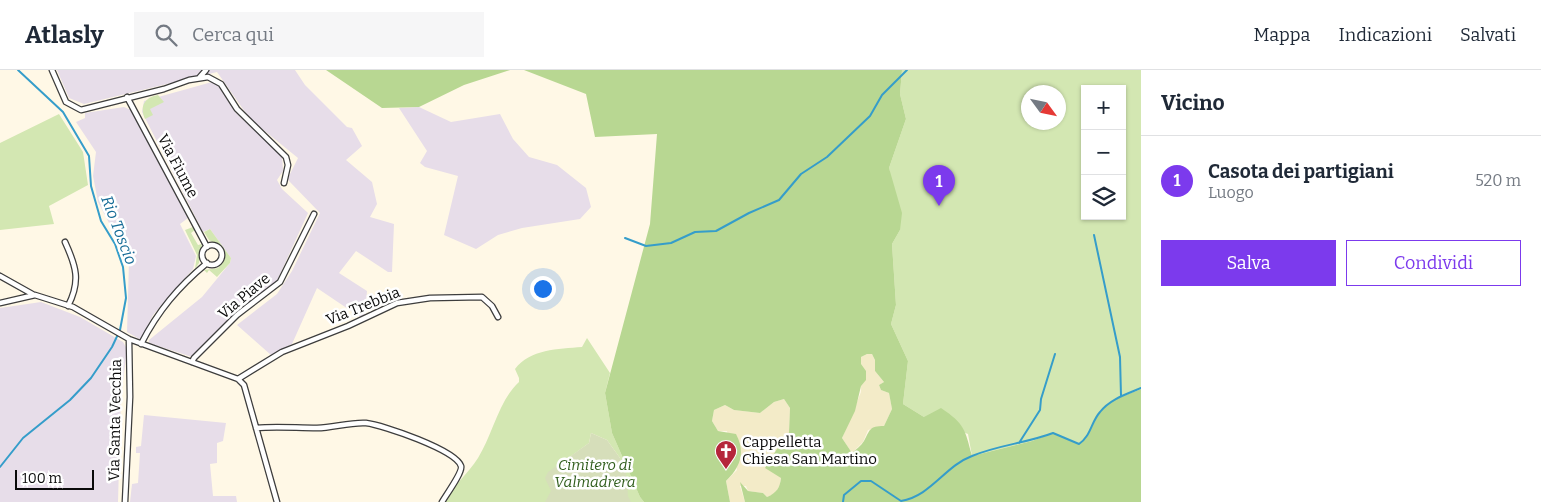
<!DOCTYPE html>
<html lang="it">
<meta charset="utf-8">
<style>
:root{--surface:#fff;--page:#f6f6f7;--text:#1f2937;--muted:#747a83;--line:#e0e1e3;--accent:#7c3aed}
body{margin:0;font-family:Bitter,serif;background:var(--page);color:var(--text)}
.controls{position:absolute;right:15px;top:15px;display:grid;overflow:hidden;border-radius:0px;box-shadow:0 1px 4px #0004}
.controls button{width:45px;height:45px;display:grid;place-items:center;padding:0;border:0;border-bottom:1px solid var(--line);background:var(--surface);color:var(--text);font:25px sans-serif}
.compass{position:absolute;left:1021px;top:15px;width:45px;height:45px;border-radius:50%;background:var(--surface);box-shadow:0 1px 4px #0004;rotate:123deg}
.scale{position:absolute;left:15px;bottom:12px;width:79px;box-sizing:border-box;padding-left:5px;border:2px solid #0a0a0a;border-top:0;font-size:14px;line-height:18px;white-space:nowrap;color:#0a0a0a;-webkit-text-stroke:4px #fff;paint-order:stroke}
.you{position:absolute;left:542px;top:218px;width:18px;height:18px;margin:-12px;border:4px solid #fff;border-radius:50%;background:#1a73e8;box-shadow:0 0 0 8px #1a73e833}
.badge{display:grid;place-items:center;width:32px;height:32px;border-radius:50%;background:var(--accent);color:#fff;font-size:16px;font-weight:700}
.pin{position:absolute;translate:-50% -41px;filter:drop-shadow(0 1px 2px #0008)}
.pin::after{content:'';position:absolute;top:26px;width:18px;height:15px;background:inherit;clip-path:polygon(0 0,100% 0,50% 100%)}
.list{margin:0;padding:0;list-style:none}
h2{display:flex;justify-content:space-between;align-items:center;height:65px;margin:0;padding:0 20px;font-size:21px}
h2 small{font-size:16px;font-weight:400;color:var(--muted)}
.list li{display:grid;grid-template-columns:32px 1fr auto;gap:15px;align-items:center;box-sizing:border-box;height:90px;padding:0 20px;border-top:1px solid var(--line)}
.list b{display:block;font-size:19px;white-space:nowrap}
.list p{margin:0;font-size:16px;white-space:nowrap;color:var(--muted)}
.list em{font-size:16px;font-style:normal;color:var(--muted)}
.actions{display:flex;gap:10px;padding:15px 20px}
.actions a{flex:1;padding:11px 0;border:1px solid var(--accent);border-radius:0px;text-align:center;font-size:18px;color:var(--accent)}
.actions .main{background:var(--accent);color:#fff}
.icon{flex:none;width:28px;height:28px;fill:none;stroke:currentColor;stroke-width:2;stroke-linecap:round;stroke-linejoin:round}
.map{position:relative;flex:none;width:1141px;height:432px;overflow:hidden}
header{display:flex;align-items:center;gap:30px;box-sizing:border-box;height:70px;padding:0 25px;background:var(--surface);border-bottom:1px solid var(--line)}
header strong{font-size:24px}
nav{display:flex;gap:28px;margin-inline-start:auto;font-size:18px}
.search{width:350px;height:45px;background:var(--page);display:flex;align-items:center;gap:12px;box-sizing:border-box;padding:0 18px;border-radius:0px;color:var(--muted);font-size:19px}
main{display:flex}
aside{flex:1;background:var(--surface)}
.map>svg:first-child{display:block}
.industrial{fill:#e7dde9}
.farmland{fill:#f3ebc8}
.green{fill:#d3e7b2;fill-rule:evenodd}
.forest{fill:#b8d792;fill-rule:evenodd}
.cemetery{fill:#d6deba}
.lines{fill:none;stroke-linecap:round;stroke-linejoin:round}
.stream{stroke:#359dca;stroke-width:2}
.street-casing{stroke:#3d3d3d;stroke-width:7}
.street{stroke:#fff;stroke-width:4.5}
.labels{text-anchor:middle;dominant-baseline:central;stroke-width:5;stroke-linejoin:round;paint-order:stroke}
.street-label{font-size:15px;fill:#0a0a0a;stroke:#fff}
.poi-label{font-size:15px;fill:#0a0a0a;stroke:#fff;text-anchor:start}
.park-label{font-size:15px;font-style:italic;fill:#315e1d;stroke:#fff}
.water-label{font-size:16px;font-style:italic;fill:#176c97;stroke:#fff}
</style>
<header>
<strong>Atlasly</strong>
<div class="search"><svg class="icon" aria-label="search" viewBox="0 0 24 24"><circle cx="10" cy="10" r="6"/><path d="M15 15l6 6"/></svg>Cerca qui</div>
<nav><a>Mappa</a><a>Indicazioni</a><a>Salvati</a></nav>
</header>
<main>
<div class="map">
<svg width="1141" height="432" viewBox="0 0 1141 432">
<rect width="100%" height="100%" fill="#fff8e6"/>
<path class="industrial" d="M57 0H295L305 15 347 57 352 58 362 76 346 90 372 112 377 134 370 147 394 154 392 202H388L356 181 339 203 367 221 365 244 360 247 317 218 292 274 271 285 237 255 277 224 292 201 320 143 289 111 288 108 298 88 250 49 217 2 84 34 69 28Z
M212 12 218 15 235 42 282 85 283 101 277 110 282 119 308 143 276 213 237 241 192 287 149 273V270L202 227 230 193 231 188 210 159 203 162 142 42 144 31Z
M124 37 131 40 188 148 180 154 196 186 193 199 153 245 141 270 127 262 129 191 98 132 93 106 96 82 76 52 85 48V43Z
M419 37 451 52 500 44 513 69 529 87 557 95 586 118 591 137 580 149 522 158 498 165 476 179 444 165 458 106 425 97 420 93 427 81 399 38Z
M41 232 80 247 123 272 127 279 121 327 118 432H0V238Z
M144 345 226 353 223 371 217 373V393L210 394 213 426H236L237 432H130L132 414 138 413 140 383H136V377L141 376Z"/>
<path class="farmland" d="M867 284H872L875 290V301L884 312 879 315 881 320 889 323 892 339 884 356 868 360 863 372 852 383 842 368 861 322V287Z
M784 329 790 338 789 362 786 373 770 387 781 408 780 415 775 424 767 427 763 423 748 421 746 416H740L745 432H730L726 411 737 400 727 361H718L712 351 714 340 725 335 734 340 760 343 774 332Z"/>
<path class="green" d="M902 0H1141V319C1127 325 1110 329 1100 342 1092 352 1091 366 1079 374L1053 363 1032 371 972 386 968 364 924 347 903 334 908 291 891 254 896 235 892 174 900 160 889 98 906 49 900 24ZM1085 19H1122V146H1085ZM1028 22H1058V52H1028Z
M158 25 164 32 150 39 153 45 145 49C139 36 145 27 158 25Z
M59 44 83 82 88 115 49 136 54 154 0 160V73Z
M193 157 195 160 191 163 198 175 202 174 199 193 195 199 197 185 185 160Z
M210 159 231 188 230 193 217 207 209 200 207 203 204 200 198 203C205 198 210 200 218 198L225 189 223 178 209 170 204 162Z
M587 268 610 303 605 323 612 363 640 427 644 432H627L620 388 607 370 591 363 589 373 560 394 553 420 547 432H445C453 415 468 404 478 388 492 366 499 330 519 312V308L515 299C530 279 558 279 582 277Z"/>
<path class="forest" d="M326 0H510L464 15 419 37 382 38Z
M524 0H902L900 24 906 49 889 98 902 143 900 160 892 174 896 235 891 254 908 291 903 334 924 347 941 338C965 354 965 360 972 386L1032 371 1053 363 1079 374C1091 366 1092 352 1100 342 1110 329 1127 325 1141 319V432H745L740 412 748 421 763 423 767 427C777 423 780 417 781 408L765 398 777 379 786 373 789 362 790 338 784 329 774 332 760 343 734 340 725 335 714 340 712 351 718 361 736 364C746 383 740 397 726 411L730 432H644L640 427 612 363 605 323 650 154 657 64 595 67 586 24ZM867 284H872L875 290V301L884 312 879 315 881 320 889 323 892 339 884 356C869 356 870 360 864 371 861 376 856 379 852 383L842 368 855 341 861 316 866 310V301L861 294V287Z"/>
<path class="cemetery" d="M591 363 607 370 620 388 626 402 628 426 631 432H545L551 421 545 408 548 402 589 373Z"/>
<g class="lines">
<path class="stream" d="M1094 165 1120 287 1121 326
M625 168 646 176 671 173 695 162 716 161 749 143 779 130 801 104 827 87 870 46 882 25 907 0
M1019 373 1040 340 1041 329 1055 284
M0 397 23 368 70 330 91 308 112 277 120 260 126 228 123 197 115 174 101 151 91 116 89 86 63 42 18 0
M843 432 844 425 861 411H871L901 431C931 426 945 396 972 386 998 375 1027 373 1053 363L1079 374C1091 366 1091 352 1100 342 1110 329 1127 324 1141 318"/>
<g class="street-casing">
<path id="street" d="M52 0 66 32 81 40 164 19 189 10 208 7 221 14 237 39 286 87 288 95 284 113
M199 8 206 0
M127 27 207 177
M65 172C76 196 81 211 68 236
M202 185a10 10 0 1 1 20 0a10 10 0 1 1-20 0Z
M0 206 34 225
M0 233 35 225 73 237 129 269 238 309 244 315 277 432
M141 274C158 241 178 217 207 193
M192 292 194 288 237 245 280 212 314 144
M238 309 282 282 348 256 397 233 430 228 482 227 492 236 498 247
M256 358C276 356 296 358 317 358 333 358 349 352 366 353 383 355 456 380 461 396 463 402 446 425 442 432
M125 432 130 327 129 269"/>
</g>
<use href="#street" class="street"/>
</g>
<defs>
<g id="church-pin" transform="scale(1.125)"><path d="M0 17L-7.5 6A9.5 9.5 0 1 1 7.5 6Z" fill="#b5263b" stroke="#fff"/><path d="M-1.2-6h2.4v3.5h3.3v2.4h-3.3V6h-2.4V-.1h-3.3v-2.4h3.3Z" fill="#fff"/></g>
</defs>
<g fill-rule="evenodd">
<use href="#church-pin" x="726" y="381"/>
</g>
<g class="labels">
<g class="street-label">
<text transform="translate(178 96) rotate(62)">Via Fiume</text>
<text transform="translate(244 226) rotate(-40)">Via Piave</text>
<text transform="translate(363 236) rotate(-22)">Via Trebbia</text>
<text transform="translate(115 350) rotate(-89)">Via Santa Vecchia</text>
</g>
<g class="poi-label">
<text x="742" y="372">Cappelletta<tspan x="742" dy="17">Chiesa San Martino</tspan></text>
</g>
<g class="park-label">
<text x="595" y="395">Cimitero di<tspan x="595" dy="17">Valmadrera</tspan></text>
</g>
<g class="water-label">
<text transform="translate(119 160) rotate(69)">Rio Toscio</text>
</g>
</g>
</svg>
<div class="controls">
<button>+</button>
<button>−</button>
<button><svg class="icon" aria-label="layers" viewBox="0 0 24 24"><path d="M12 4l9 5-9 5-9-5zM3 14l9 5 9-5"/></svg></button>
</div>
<svg class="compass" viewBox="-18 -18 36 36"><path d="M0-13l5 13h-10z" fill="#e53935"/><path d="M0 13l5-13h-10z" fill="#747a83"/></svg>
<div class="scale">100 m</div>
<div class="you"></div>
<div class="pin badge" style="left:939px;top:136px">1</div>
</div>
<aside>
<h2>Vicino<small></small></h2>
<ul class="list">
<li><span class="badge">1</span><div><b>Casota dei partigiani</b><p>Luogo</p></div><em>520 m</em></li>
</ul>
<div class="actions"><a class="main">Salva</a><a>Condividi</a></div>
</aside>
</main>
